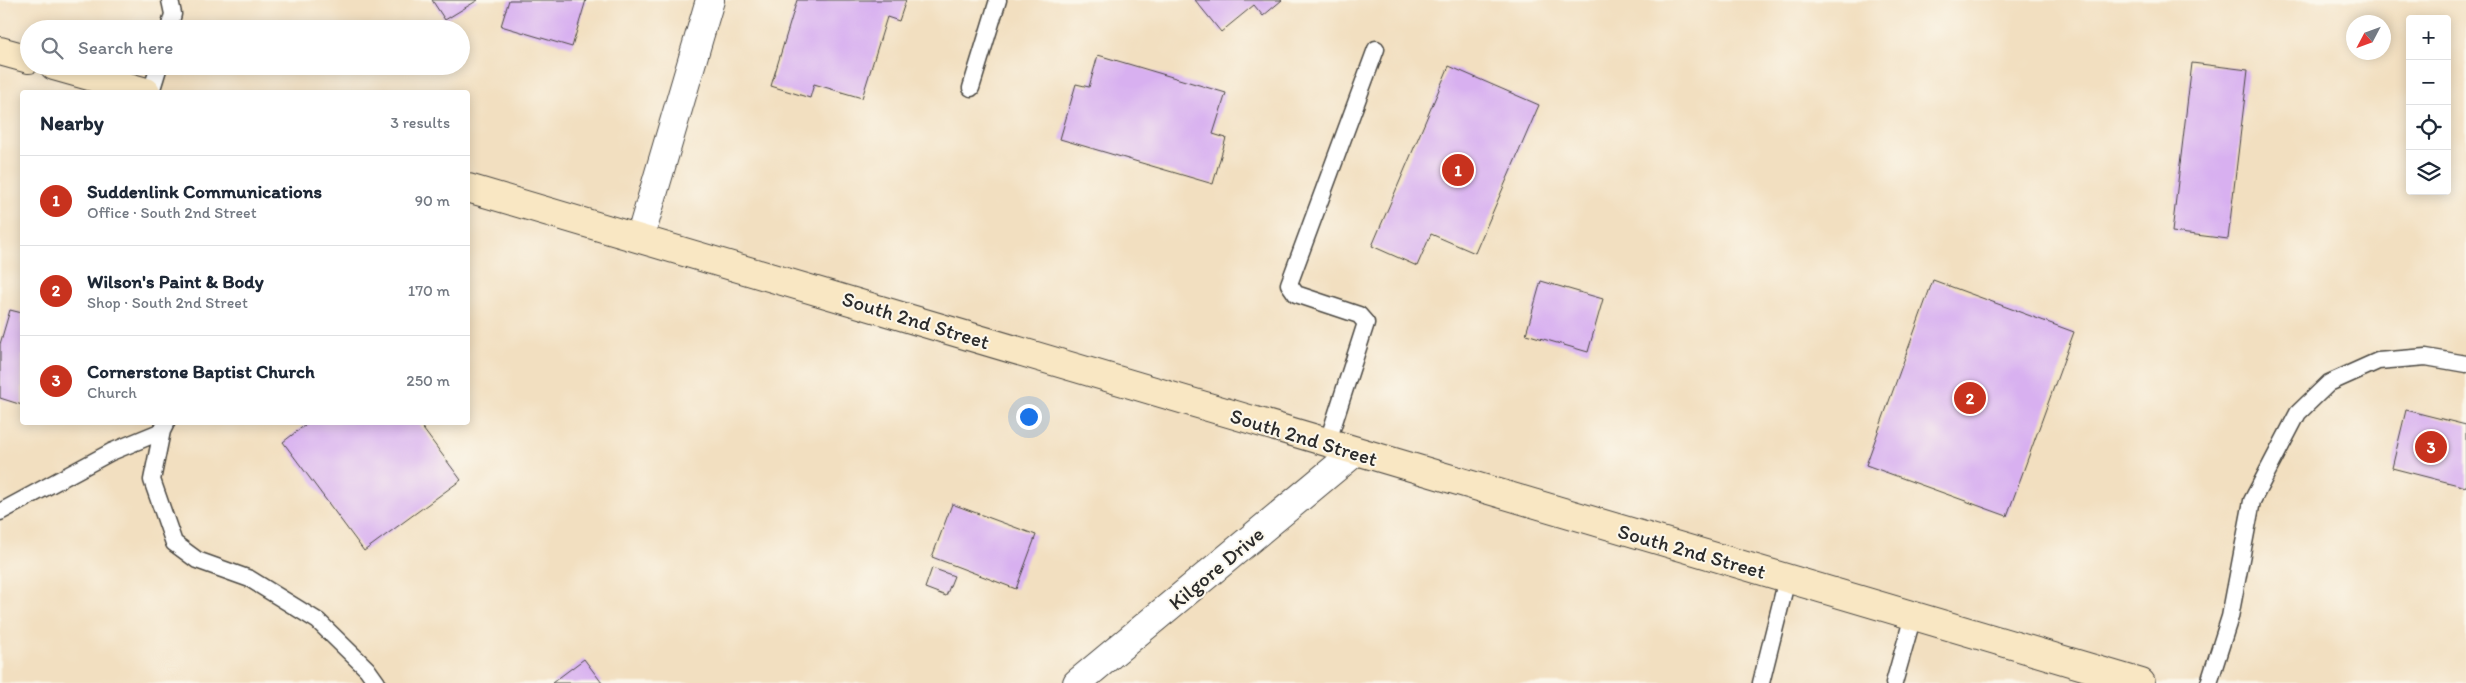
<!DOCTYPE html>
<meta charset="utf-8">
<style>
:root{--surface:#fff;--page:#f2f2f3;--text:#1f2937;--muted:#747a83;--line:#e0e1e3;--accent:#c8321e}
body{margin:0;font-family:Itim,sans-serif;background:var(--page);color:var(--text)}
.controls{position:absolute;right:15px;top:15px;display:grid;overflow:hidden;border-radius:5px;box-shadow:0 2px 12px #0003}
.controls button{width:45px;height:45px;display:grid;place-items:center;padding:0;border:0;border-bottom:1px solid var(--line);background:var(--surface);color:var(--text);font:25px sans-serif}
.compass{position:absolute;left:2346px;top:15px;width:45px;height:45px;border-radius:50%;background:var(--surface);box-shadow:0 2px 12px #0003;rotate:229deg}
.you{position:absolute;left:1028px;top:416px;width:18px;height:18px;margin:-12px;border:4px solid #fff;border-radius:50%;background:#1a73e8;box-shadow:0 0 0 8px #1a73e833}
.badge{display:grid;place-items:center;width:32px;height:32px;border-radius:50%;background:var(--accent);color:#fff;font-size:16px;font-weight:700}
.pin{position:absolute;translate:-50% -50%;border:2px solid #fff;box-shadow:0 1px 5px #0006}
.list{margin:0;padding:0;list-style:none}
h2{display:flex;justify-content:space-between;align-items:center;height:65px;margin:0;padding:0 20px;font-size:21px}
h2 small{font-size:16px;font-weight:400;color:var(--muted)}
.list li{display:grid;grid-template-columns:32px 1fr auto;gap:15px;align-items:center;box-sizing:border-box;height:90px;padding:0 20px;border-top:1px solid var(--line)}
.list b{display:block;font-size:19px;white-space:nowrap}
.list p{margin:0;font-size:16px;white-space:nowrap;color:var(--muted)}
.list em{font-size:16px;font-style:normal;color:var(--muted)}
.icon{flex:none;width:28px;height:28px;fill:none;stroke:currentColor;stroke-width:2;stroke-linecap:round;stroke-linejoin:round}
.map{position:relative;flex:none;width:2466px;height:683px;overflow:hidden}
.search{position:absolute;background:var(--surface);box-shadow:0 2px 12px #0003;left:20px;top:20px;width:450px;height:55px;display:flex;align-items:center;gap:12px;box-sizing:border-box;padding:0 18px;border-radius:28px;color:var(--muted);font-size:19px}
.panel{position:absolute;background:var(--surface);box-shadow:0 2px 12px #0003;left:20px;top:90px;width:450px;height:335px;border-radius:5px}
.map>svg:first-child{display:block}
.building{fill:#d8b0f0}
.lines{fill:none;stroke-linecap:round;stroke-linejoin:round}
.lane-casing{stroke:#494641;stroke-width:19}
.street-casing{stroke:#494641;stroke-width:30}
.secondary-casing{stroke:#494641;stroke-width:30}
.lane{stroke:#fff;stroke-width:16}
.street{stroke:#fff;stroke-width:28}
.secondary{stroke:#f9e7c3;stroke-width:28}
.labels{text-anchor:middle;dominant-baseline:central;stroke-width:4;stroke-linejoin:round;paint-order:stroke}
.street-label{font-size:21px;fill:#2b2b2b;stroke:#fbf7ec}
</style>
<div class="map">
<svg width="2466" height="683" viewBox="0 0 2466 683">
<rect width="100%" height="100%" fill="#fbf7ec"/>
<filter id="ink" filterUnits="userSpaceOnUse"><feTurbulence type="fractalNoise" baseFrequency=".02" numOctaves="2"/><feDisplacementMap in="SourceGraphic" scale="10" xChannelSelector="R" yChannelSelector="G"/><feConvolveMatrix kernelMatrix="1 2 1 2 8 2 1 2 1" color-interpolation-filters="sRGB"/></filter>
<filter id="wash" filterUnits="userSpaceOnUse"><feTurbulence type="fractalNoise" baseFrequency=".0096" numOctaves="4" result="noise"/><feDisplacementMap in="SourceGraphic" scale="20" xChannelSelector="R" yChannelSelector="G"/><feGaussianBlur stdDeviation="1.12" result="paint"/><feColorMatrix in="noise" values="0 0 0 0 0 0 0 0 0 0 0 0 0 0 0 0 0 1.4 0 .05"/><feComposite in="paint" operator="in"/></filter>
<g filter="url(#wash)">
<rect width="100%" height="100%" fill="#f2dfc0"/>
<g id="blocks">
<path class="building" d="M432 0H478L445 20Z
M509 0H586L572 47 501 26Z
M797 0H906L899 21 887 17 862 98 814 84 810 98 771 86Z
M1195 0H1282L1263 16 1254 5 1221 32Z
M1098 55 1226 93 1213 134 1226 138 1213 184 1060 139 1076 84 1089 87Z
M2192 63 2248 70 2228 239 2172 232Z
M1449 66 1539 105 1475 253 1431 234 1417 266 1372 246Z
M1933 280 2074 332 2007 516 1866 465Z
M1541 281 1603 299 1588 352 1526 334Z
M10 310 22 313V405L0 398V344Z
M2406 410 2466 425V487L2392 468Z
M309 422H418L461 480 364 551 283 442Z
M952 504 1036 535 1016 589 932 557Z
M932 568 954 576 946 596 925 588Z
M584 659 602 683H552Z"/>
</g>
</g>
<g filter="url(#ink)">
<use href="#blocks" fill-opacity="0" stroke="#494641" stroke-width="1"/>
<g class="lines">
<g class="lane-casing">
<path id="lane" d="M169 29 173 14 170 0
M971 88 998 0
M151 92 159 66
M162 431 152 480 174 543 197 560 250 579 318 621 367 669 377 683
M1327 444 1366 323 1359 315 1296 294 1289 284 1376 49
M0 512 111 452 162 431 166 423
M1761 683 1787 579
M1894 683 1913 616
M2209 683 2230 617 2252 501 2298 413 2329 383 2378 361 2426 357 2466 364"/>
</g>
<g class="street-casing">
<path id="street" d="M640 238 710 0
M1077 683 1355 452"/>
</g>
<g class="secondary-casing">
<path id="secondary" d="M0 51 29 59
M54 66 146 92
M468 188 2141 683"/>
</g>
<use href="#lane" class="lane"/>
<use href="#street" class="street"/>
<use href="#secondary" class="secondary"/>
</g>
</g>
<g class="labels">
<g class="street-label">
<text transform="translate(916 320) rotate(17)">South 2nd Street</text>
<text transform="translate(1304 437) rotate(17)">South 2nd Street</text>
<text transform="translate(1692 551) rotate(16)">South 2nd Street</text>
<text transform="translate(1216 568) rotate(-40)">Kilgore Drive</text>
</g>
</g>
</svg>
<div class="controls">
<button>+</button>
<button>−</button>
<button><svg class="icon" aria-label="locate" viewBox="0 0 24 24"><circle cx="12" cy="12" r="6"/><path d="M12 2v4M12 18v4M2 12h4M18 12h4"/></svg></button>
<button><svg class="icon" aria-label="layers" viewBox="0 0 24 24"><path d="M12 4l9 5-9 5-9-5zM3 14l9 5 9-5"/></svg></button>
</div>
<svg class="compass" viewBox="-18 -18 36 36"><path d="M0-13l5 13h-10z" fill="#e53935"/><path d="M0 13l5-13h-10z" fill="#747a83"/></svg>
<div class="you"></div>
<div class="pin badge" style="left:1458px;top:170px">1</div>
<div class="pin badge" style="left:1970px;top:398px">2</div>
<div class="pin badge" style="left:2431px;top:447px">3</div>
<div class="search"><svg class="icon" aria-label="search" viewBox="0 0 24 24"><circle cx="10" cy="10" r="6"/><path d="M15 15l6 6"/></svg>Search here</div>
<section class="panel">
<h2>Nearby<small>3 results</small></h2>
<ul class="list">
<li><span class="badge">1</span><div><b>Suddenlink Communications</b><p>Office · South 2nd Street</p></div><em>90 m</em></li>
<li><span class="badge">2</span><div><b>Wilson's Paint &amp; Body</b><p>Shop · South 2nd Street</p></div><em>170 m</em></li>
<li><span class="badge">3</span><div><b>Cornerstone Baptist Church</b><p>Church</p></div><em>250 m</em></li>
</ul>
</section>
</div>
